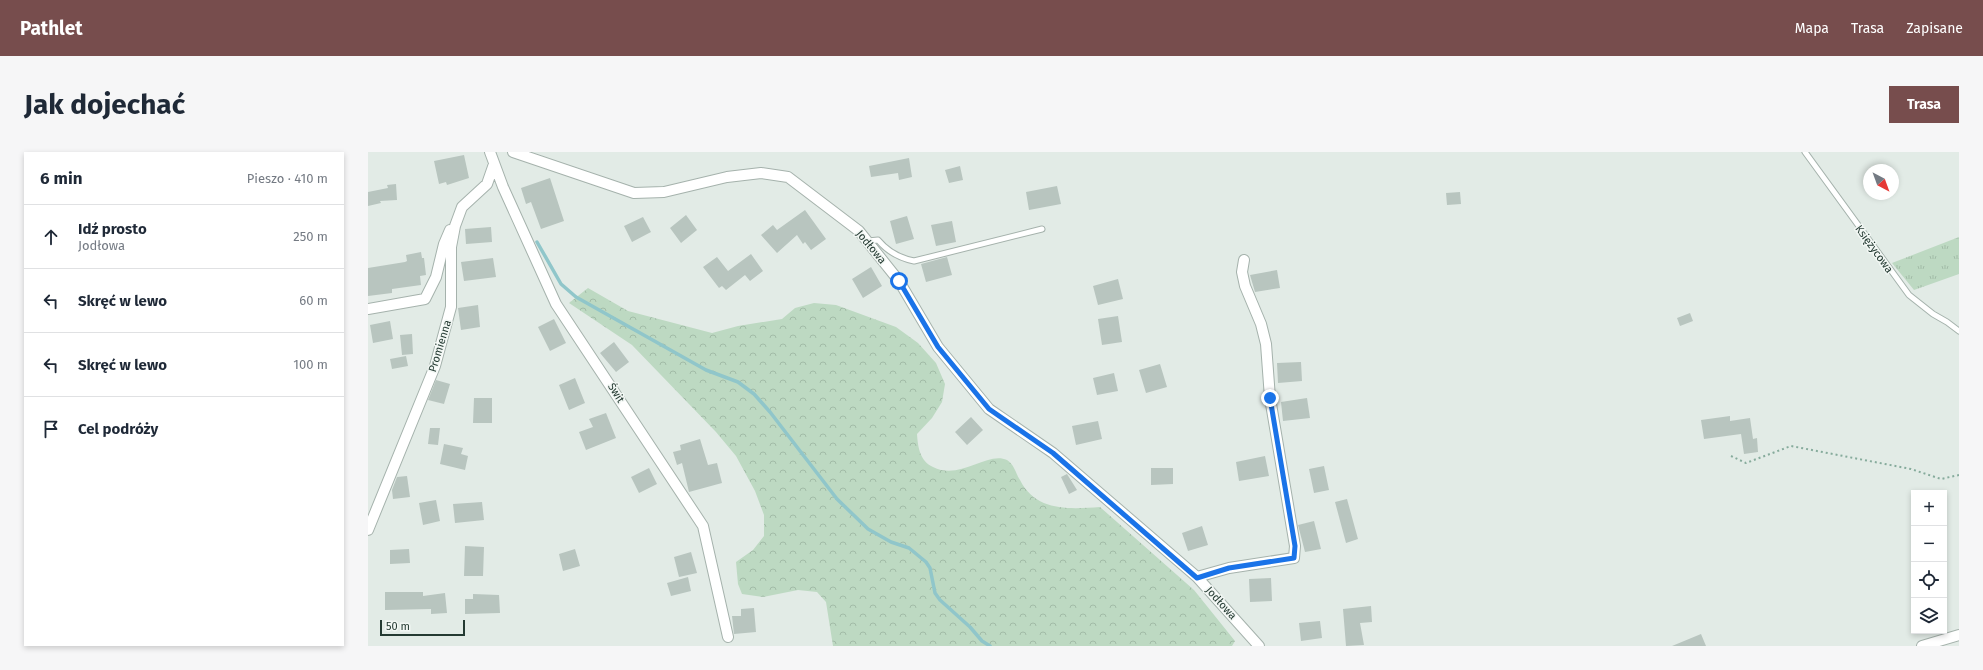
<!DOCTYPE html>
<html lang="pl">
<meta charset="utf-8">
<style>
:root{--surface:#fff;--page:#f6f6f7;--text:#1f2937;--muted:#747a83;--line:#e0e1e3;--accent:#774d4d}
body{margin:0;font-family:"Fira Sans",sans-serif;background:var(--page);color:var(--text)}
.controls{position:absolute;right:12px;bottom:12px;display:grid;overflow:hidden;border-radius:0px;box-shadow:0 2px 6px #0003}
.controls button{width:36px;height:36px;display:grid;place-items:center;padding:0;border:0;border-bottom:1px solid var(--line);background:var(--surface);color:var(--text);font:20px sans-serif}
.compass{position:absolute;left:1495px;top:12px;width:36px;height:36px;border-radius:50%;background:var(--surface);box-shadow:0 2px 6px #0003;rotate:139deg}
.scale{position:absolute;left:12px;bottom:10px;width:85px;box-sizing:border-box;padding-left:4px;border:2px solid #243a32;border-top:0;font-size:11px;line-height:14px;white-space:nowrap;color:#243a32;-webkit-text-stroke:3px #f2f7f4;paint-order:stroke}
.stop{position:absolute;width:12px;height:12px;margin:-9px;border:3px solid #1a73e8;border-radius:50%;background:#fff}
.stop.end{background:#1a73e8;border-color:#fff;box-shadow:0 1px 4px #0008}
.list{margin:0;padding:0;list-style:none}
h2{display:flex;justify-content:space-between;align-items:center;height:52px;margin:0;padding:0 16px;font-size:17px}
h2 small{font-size:13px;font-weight:400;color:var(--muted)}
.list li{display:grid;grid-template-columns:26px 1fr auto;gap:12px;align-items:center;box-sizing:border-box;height:64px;padding:0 16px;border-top:1px solid var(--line)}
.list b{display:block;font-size:15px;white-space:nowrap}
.list p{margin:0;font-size:13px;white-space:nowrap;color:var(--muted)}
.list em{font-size:13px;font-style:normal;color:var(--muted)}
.icon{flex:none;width:22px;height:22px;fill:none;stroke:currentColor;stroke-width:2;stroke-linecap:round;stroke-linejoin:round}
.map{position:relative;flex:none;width:1591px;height:494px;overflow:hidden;border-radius:0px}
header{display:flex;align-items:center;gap:24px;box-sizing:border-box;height:56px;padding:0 20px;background:var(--accent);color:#fff}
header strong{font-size:19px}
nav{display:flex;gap:22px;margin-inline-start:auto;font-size:14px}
.intro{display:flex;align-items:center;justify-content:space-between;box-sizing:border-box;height:96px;padding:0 24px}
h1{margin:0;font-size:28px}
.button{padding:10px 18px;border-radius:0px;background:var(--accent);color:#fff;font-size:14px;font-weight:700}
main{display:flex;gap:24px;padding:0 24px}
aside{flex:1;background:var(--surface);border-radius:0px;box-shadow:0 2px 6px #0003}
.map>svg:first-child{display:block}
.grass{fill:url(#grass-tufts)}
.forest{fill:url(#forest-crowns)}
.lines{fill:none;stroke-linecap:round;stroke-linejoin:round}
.stream{stroke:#90c6ca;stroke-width:3.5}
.building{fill:#b8c5bf}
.lane-casing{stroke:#a5b2ac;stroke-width:7}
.street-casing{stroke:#a5b2ac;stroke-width:12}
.path{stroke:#86ab9c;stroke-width:2;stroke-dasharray:2 3;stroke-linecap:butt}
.lane{stroke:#fff;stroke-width:5}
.street{stroke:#fff;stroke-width:10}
.route{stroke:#1a73e8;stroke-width:5}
.labels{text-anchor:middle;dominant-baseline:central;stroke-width:3;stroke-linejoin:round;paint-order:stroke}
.street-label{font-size:11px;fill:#243a32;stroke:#f2f7f4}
</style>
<header>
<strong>Pathlet</strong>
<nav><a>Mapa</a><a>Trasa</a><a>Zapisane</a></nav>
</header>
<div class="intro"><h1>Jak dojechać</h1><a class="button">Trasa</a></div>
<main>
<aside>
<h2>6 min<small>Pieszo · 410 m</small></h2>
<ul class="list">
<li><svg class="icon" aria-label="ahead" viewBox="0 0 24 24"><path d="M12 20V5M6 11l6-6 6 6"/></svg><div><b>Idź prosto</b><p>Jodłowa</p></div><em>250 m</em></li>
<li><svg class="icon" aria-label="left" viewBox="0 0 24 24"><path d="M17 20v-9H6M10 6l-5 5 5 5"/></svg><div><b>Skręć w lewo</b></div><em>60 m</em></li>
<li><svg class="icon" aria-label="left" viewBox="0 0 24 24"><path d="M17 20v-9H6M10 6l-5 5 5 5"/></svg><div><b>Skręć w lewo</b></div><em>100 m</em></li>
<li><svg class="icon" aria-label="arrive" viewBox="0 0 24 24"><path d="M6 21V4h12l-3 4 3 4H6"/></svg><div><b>Cel podróży</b></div></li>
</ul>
</aside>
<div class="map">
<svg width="1591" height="494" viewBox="0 0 1591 494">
<defs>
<pattern id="grass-tufts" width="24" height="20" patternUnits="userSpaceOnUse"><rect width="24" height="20" fill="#bdd9c2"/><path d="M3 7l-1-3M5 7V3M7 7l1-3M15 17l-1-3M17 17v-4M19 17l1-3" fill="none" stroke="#a2bba7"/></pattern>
<pattern id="forest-crowns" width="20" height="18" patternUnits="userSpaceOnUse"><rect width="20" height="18" fill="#bdd9c2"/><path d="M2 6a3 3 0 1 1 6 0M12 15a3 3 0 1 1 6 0" fill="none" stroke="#a2bba7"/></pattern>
</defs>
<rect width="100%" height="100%" fill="#e2ebe6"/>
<path class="grass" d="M1591 85V122L1546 138 1524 111Z"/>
<path class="forest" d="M220 136 260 159 344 181 370 174 414 167 427 156 446 151 468 153 528 175 550 191 568 211 577 232 574 250 564 266 549 282C550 296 552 309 565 315 592 329 619 299 639 308 646 312 648 322 652 328 668 360 702 357 732 355L826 438 867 489 864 494H465L458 450 449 440 430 438 395 445 374 442 370 432 368 410 385 398 396 384V363L387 339 368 304 348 280 264 193 201 151Z"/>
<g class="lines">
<path class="stream" d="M169 90 193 132 208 145 338 218 370 230 386 242 402 260 469 347 500 377 523 390 541 396 558 410 562 416 567 441 572 448 602 475 614 489 622 494"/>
</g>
<path class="building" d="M96 3 101 26 79 33 78 30 71 32 66 9Z
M541 6 544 25 531 28 530 21 503 25 501 14Z
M592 14 595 28 581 31 577 18Z
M182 26 196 69 173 77 163 50 158 52 153 36Z
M28 32 29 48 12 49 13 51 0 54V40L20 36 19 33Z
M689 34 693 52 661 58 658 40Z
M1092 40 1093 52 1079 53 1078 41Z
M437 58 458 87 443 98 437 90 435 92 429 83 409 101 393 83 405 73 409 78Z
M318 63 329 78 313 91 302 76Z
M539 64 546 87 528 92 522 69Z
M275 65 283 80 264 90 256 74Z
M584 69 588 90 568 94 563 73Z
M123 75 124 90 98 92 97 77Z
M53 100 54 106H56L58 123 52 124 53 133 24 137V141L0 144V116L37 110 39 109 38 103Z
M383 102 395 119 382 129 377 123 358 138 354 134 351 136 335 115 349 105 360 119Z
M579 105 584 123 558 130 553 112Z
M125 106 128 125 96 129 93 110Z
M503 115 514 134 495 146 484 127Z
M909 118 912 136 887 140 882 123Z
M750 127 755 147 730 153 725 134Z
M110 153 112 175 93 178 90 156Z
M1322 161 1325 169 1312 174 1309 166Z
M750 164 754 190 734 193 730 167Z
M186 167 198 191 182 199 170 175Z
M22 169 25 187 5 191 2 173Z
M44 182 45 202 34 203 32 183Z
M246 190 261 210 248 220 232 201Z
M38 204 40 214 24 217 22 207Z
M933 210 934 229 910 231 909 211Z
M792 212 799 235 778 241 771 218Z
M746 221 750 239 729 243 725 226Z
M207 226 217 251 201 258 191 233Z
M68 228 82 232 76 252 60 248Z
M106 246H124V271H105Z
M939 246 942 266 915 269 913 250Z
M238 261 248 286 218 298 211 280 225 275 221 267Z
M1362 264V269L1382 266 1385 287 1389 286 1390 300 1376 302 1373 282 1336 287 1333 268Z
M603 265 615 278 599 293 587 280Z
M730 269 734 287 708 293 704 274Z
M62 276H72L70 293 60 292Z
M332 287 340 313 349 311 354 331 321 340 314 311 309 313 305 300 313 298 312 293Z
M76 292 95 296 93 302 100 304 97 318 72 312Z
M897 304 901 324 871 329 868 310Z
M956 314 961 338 946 341 941 317Z
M281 316 289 332 271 341 263 325Z
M783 316H805V332L783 333Z
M699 322 709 338 701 342 693 325Z
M39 324 42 345 25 347 24 338 29 325Z
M979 347 990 387 978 391 967 350Z
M68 348 72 369 55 373 51 351Z
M114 350 116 368 87 371 85 352Z
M946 369 953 397 937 400 930 373Z
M834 374 840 393 820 399 814 381Z
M97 394 116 395 115 424H96Z
M41 397 42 411 22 412V398Z
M207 397 212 414 195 419 191 402Z
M323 400 329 421 311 425 306 405Z
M320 425 323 439 303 444 299 431Z
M903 426 904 449 882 450 881 427Z
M17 440H55V444L77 441 79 461 63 462V457L17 458Z
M105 442 131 443 132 461 97 462V447H105Z
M1003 454 1004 470 992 471 996 493 978 494 975 457Z
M386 456 388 480 366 482 364 464H373V457Z
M952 469 954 486 933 489 931 471Z
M1333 482 1338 494H1304Z"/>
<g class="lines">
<g class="lane-casing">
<path id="lane" d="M1437 0 1541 143 1565 162 1579 170 1591 179
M500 89 510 88C520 100 531 106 546 109L674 77"/>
</g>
<g class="street-casing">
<path id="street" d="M122 0 135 35 188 152 335 374 360 485
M145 0 266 41 296 40 359 25 393 21 420 25 491 79 531 129 570 195 621 257 685 301 829 425 891 494
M0 157 57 147 68 125 76 92 82 78
M0 378 67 214 83 155V95L87 74 94 55 119 32 126 12
M829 425 861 416 926 406 927 394 902 246 898 192 893 172 877 134 874 120 876 108
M1554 494 1591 483"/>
</g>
<path class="path" d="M1363 304 1378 311 1423 294 1543 317 1573 327 1591 323"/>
<use href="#lane" class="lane"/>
<use href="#street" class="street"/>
</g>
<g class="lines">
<path class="route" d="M531 129 570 195 621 257 685 301 829 426 861 416 926 406 927 394 902 246"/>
</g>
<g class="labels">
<g class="street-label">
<text transform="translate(503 95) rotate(50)">Jodłowa</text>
<text transform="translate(1506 97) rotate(54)">Księżycowa</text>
<text transform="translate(72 194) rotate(-73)">Promienna</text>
<text transform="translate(248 241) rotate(58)">Świt</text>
<text transform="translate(853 451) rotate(48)">Jodłowa</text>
</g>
</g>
</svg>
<div class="controls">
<button>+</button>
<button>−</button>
<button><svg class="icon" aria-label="locate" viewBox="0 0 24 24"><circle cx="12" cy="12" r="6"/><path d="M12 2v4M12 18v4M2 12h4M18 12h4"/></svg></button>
<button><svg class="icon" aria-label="layers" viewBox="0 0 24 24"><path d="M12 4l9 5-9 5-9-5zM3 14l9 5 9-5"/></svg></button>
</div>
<svg class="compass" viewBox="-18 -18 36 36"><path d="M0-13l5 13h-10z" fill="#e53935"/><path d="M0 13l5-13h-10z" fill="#747a83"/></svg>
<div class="scale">50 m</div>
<div class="stop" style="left:531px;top:129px"></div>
<div class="stop end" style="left:902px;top:246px"></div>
</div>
</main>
